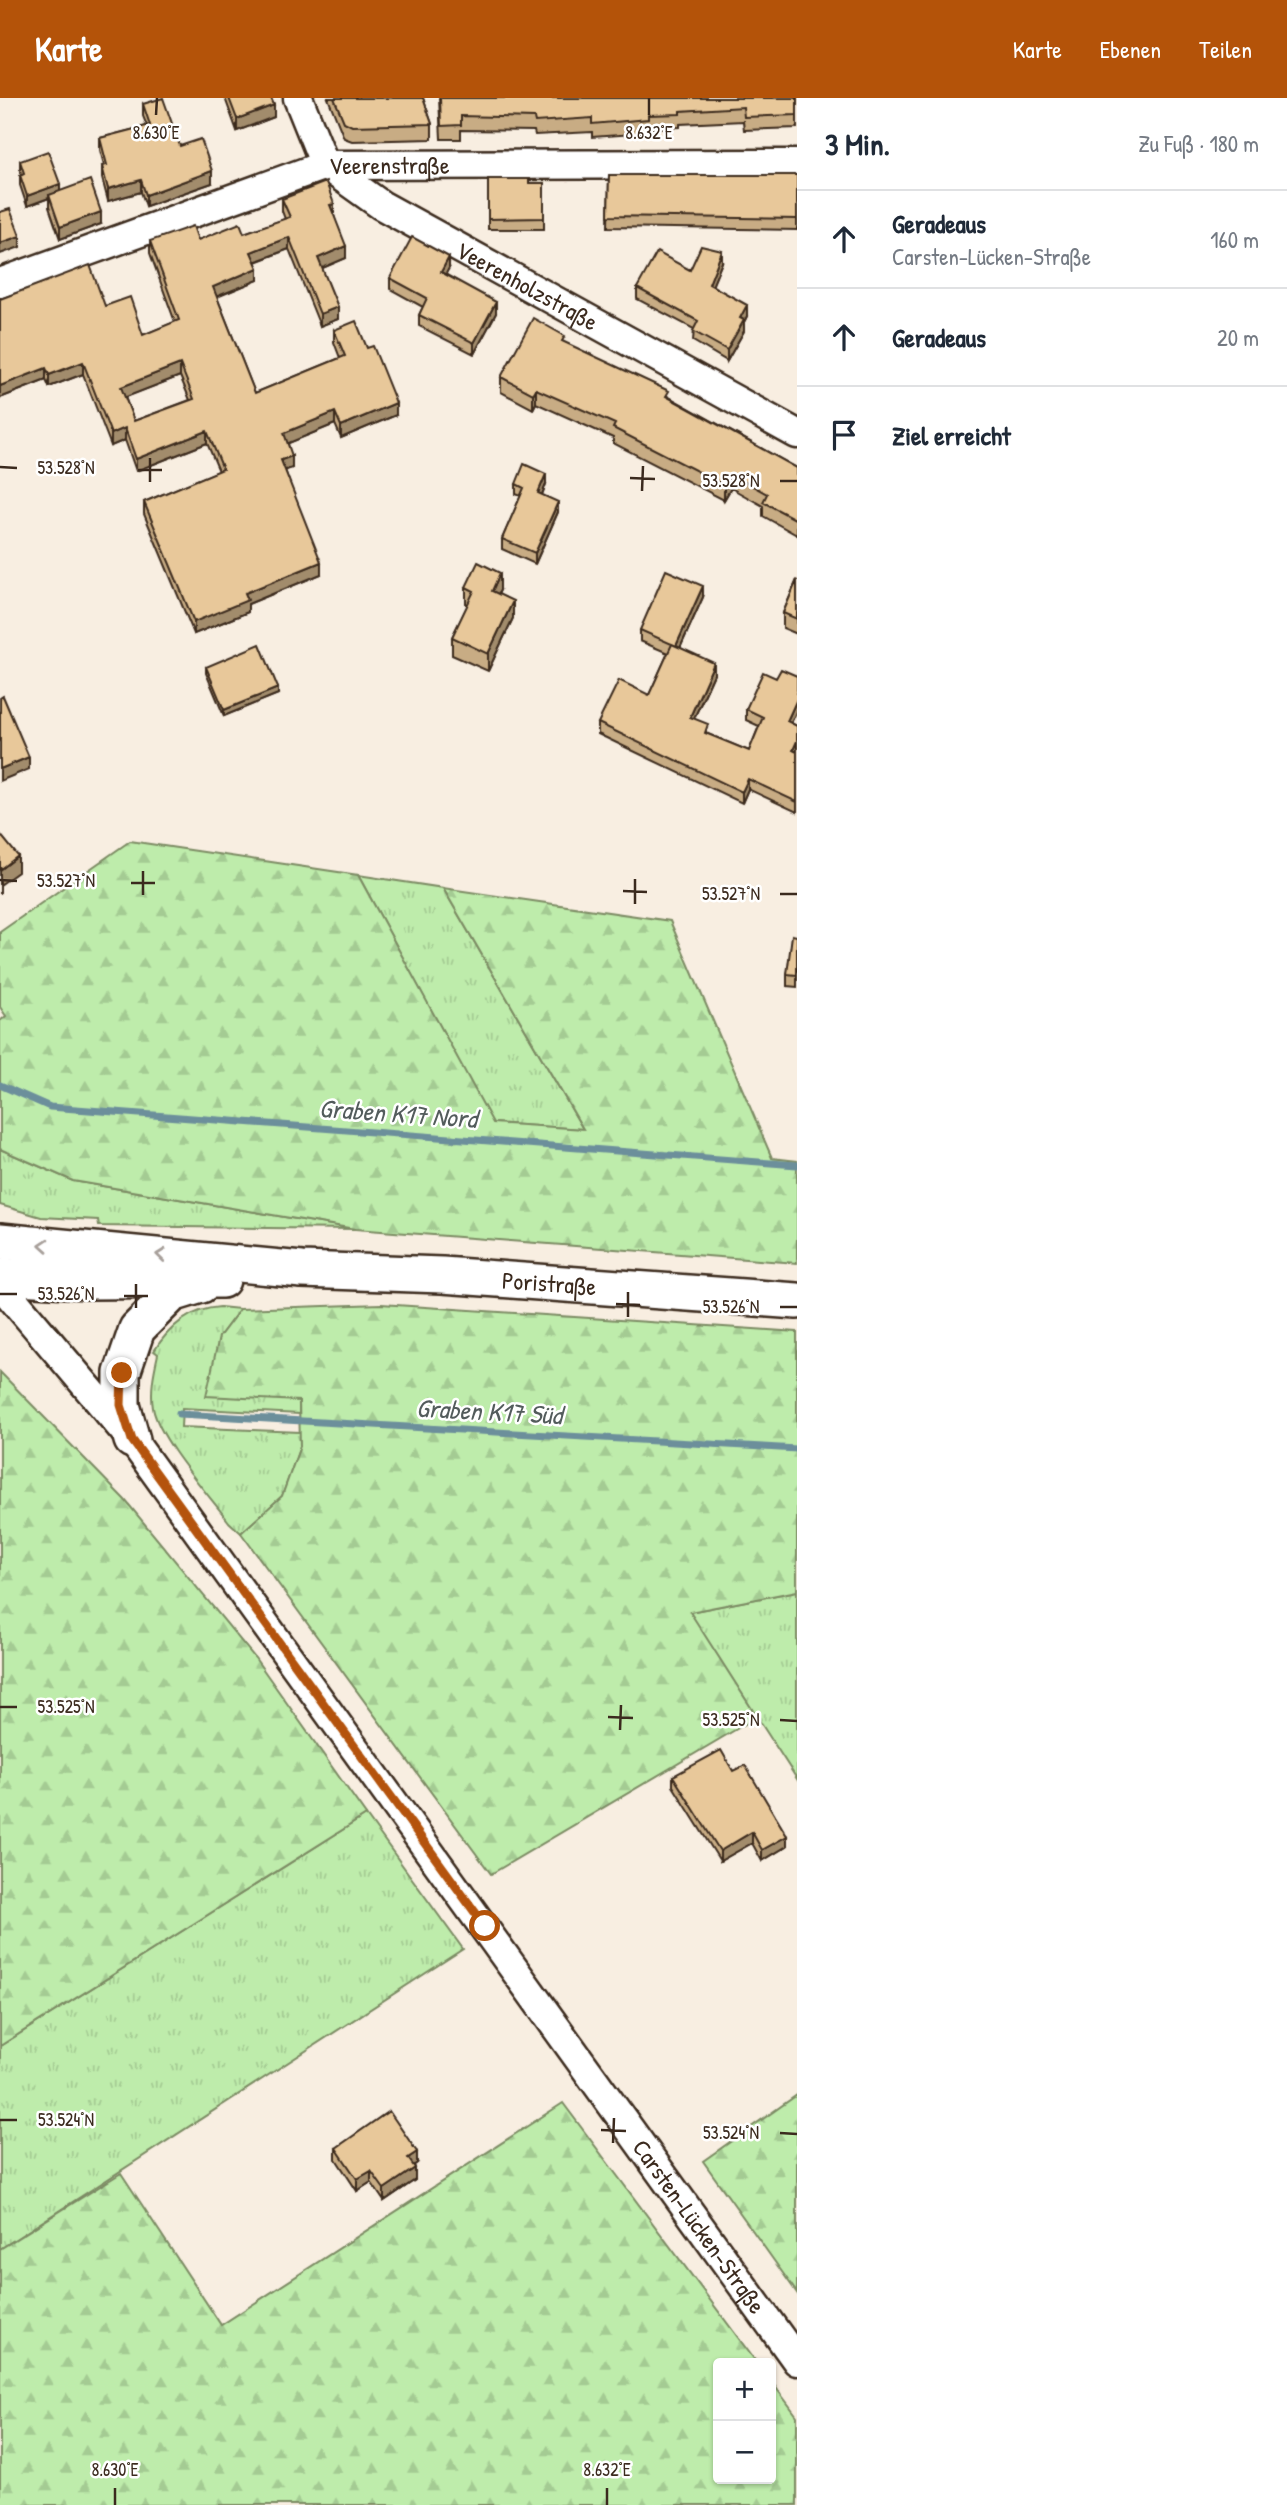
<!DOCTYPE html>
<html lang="de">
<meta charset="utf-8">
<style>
:root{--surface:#fff;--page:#f6f6f7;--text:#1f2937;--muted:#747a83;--line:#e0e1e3;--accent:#b45309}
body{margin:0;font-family:"Patrick Hand",sans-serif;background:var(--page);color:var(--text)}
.controls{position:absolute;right:21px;bottom:21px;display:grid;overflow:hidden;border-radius:7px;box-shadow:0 2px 5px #0004}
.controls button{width:63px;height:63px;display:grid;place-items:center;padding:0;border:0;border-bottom:2px solid var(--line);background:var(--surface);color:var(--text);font:35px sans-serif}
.stop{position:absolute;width:21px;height:21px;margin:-16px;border:5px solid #b45309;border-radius:50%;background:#fff}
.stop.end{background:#b45309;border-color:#fff;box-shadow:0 2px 7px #0008}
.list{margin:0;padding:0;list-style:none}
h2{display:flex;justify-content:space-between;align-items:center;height:91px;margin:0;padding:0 28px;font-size:30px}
h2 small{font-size:23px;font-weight:400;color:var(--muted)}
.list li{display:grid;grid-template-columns:46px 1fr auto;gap:21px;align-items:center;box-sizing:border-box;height:98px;padding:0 28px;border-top:2px solid var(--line)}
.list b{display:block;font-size:26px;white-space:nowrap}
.list p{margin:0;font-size:23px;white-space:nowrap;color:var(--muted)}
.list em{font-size:23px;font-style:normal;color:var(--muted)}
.icon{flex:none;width:38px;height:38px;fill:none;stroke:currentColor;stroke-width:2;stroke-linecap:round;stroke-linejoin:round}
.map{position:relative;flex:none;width:797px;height:2407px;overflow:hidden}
header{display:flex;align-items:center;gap:42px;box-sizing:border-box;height:98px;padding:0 35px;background:var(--accent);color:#fff}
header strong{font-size:33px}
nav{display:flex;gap:38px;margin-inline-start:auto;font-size:24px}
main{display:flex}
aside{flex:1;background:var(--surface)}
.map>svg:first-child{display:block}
.grass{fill:url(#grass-tufts);stroke:#7c8b64;stroke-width:2}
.forest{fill:url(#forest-firs);stroke:#7c8b64;stroke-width:2}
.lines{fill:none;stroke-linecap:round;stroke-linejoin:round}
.stream{stroke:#6c8f9b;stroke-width:7}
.minor-casing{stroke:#3b2a1e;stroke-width:33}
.major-casing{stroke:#3b2a1e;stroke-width:40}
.minor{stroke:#fff;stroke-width:28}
.major{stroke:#fff;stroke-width:35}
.wall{fill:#c8ac84;stroke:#3b2a1e;stroke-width:2;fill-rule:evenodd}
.shaded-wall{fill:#a28c6c;stroke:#3b2a1e;stroke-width:2}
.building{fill:#e8c89a;stroke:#3b2a1e;stroke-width:2;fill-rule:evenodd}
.oneway{stroke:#a79f9a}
.route{stroke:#b45309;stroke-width:9}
.ticks{fill:none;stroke:#3b2a1e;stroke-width:2.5}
.labels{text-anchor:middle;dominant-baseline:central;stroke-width:5;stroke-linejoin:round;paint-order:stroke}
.street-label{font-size:24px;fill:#3b2a1e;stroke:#fff}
.water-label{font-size:26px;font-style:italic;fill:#535c5c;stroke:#fff}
.ticks-label{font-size:18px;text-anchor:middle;fill:#3b2a1e;stroke:#fff;stroke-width:5;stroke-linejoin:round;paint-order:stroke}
</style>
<header>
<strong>Karte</strong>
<nav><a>Karte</a><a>Ebenen</a><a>Teilen</a></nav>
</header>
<main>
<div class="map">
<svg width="797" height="2407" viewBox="0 0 797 2407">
<defs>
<pattern id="grass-tufts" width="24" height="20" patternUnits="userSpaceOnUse" patternTransform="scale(1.75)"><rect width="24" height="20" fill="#beecab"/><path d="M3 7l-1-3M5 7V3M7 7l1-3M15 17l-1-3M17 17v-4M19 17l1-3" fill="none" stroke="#a4cb93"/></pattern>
<pattern id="forest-firs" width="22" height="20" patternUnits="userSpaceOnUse" patternTransform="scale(1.75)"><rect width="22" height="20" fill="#beecab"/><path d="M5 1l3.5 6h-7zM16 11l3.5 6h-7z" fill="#a4cb93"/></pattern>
</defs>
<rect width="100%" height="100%" fill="#f8eee1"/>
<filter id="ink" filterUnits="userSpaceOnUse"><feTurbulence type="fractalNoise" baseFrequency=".0143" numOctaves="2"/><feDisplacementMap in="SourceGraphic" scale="14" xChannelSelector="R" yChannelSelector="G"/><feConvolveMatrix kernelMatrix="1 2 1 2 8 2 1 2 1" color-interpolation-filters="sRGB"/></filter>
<g filter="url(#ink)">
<path class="grass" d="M358 777 443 790 583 1031 492 1025Z
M0 1051 73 1083 355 1131 99 1128 98 1122 41 1119 0 1107Z
M220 1209 240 1211 219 1239 299 1303V1316L182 1310 181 1329 300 1334V1348L282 1398 241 1435 229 1424C209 1397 159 1342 153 1310 150 1292 154 1274 158 1256L154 1253C170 1228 190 1211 220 1209Z
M797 1493V1681L689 1514Z
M366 1717 463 1851 0 2151V1948Z"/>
<path class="forest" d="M130 743 358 777 493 1025 583 1031 443 790 670 823 772 1060 797 1063V1165L355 1131 73 1083 0 1051V923L6 918 0 909V834Z
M381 1206 797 1234V1493L690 1514 757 1619 491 1776 241 1435 282 1398 300 1348 299 1303 206 1298 219 1239 240 1211Z
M0 1274 125 1402 255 1560 366 1717 0 1948Z
M797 1997V2195L703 2063Z
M563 2005 757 2265H718V2381H771V2283L797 2318V2407H0V2151L121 2075 221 2227Z"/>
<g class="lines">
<path class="stream" d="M0 987 50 1009 797 1067
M179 1316 797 1351"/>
<g class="minor-casing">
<g id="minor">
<path id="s1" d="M298 0 325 67 381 107 797 336"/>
<path id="s2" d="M0 185 325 67 797 66"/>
<path id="s3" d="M0 1186 132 1342 797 2263"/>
</g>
</g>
<g class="major-casing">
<g id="major">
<path id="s4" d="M0 1143 302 1172 442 1177 797 1203"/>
<path d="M0 1178 87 1183 222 1182"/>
<path d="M132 1342 122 1307V1275L137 1231 172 1196 201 1187"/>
</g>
</g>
<use href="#minor" class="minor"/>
<use href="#major" class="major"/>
</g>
<path class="wall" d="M225 0H271L274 19 237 33Z
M328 0H423L432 26V41L352 43 344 40Z
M439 0H797V30L744 32 743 23 680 26V29L648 30V35L592 39V34L535 37 534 33 461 32V41H441Z
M143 6 180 48 212 85 146 108 141 94 108 103 102 80V68L104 67 100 52V40L147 28 143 18Z
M20 63 60 93 101 126 60 141 49 109V100L27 108 20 87V77H21L20 72Z
M609 77H797V132L608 129Z
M488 81 529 85H544V131H488Z
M282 101 334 117 346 160 322 170 338 221 320 228 289 151 255 164 258 182 217 199 255 295 340 260 334 244V232L396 317 341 340 335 326 288 345 292 370 285 372 321 476 248 506V514L194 536 144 416V404L219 373 207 345 136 373 125 342 111 348 83 276 49 289 46 282 0 300V201L105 208 143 237 175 224 150 155V143L198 142 244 135 285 121 282 113ZM180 278 190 302 134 323 125 299Z
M722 164 712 187 747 218 744 224V233L727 263 693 243 694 231 637 201V190L690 172Z
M449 170 445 176 496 215 474 256 419 228V217L423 209 390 191V180Z
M565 245 669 299 797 370V437L763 418V408L731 390 724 402 613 345V340L536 305 533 311 501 294V279Z
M516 386H546L542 397 558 414 535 466 502 451V441L521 398 516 396Z
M797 482V536L783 530V515Z
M466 489 500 492 498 496 513 520 488 573 452 557V539L468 507 466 506Z
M703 499 680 550 714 576 694 620 708 636 749 653 759 628 746 622V611L791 625 797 628V714L748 691 742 705 598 636V625L649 597 668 555 640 543V532Z
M206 569 278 596 224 618 206 575Z
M797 838V889L787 888V876Z
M733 1673 787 1748 762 1763 752 1745 720 1763 673 1688V1678Z
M336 2050 417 2065 413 2068 415 2082 384 2103 371 2084 357 2093 336 2061Z"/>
<path class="shaded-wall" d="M274 7V19L237 33V21Z
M212 73V85L146 108V97Z
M141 82V94L108 103V91Z
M60 86V95L49 97V100L27 108V98Z
M334 106V117L330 107Z
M101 114V126L60 141V129Z
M20 138V149L0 156V145Z
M289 139V151L251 165V154Z
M346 148V160L318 172V160Z
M722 153V164L709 196V186Z
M449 159V170L441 185V174Z
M258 170V182L213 200V189Z
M496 204V215L474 256V245Z
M747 207V218L744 224V233L727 263V252L740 220Z
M338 209V221L320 228V216Z
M83 264V276L49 289V277Z
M180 266V278L121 301V289Z
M46 270V282L0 300V288Z
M536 291V305L533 311V296Z
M396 305V317L341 340V328Z
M335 314V326L284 347V335Z
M125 330V342L111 348V336Z
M207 333V345L136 373V361Z
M292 358V370L281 374V362Z
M546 376V386L538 406V395Z
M731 376V390L724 402V387Z
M558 404V414L535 466V455Z
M321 464V476L248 506V514L194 536V524L245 495Z
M500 475V492L492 510V493Z
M703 488V499L676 559V548Z
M513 503V520L488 573V556Z
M714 565V576L690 629V619Z
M278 590V596L224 618V612Z
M797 601V612L787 634V623Z
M797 643V654L793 652Z
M29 659V671L0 683V671Z
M748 681V691L742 705V694Z
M18 758V774L0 787V796V772Z
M752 1734V1745L720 1763V1753Z
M787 1738V1748L762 1763V1752Z
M417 2054V2065L408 2072V2060Z
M415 2070V2082L384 2103V2091Z
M371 2073V2084L357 2093V2081Z"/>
<path class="building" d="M163 0 180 48 201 41 212 73 146 97 141 82 108 91 102 68 107 67 100 40 150 27 143 6Z
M229 0H271L274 7 237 21Z
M334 0H423L432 26 352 28 344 24Z
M440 0H797V17L744 19 743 9 680 13V16L648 17V21L592 26V20L535 24 534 20 461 18V27L441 28Z
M48 53 60 86 27 98 20 77 24 75 20 63Z
M609 77H797V121L608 118Z
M488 81H529V85H544V120L488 121Z
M90 82 101 114 60 129 49 97Z
M326 84 334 106 330 107 346 148 318 160 338 209 320 216 289 139 251 154 258 170 213 189 255 295 345 258 334 232 356 223 367 250 373 248 396 305 341 328 335 314 284 335 292 358 281 362 321 464 245 495 248 502 194 524 144 404 223 371 207 333 136 361 125 330 111 336 83 264 49 277 46 270 0 288V201L90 167 105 208 130 199 143 237 179 222 150 143 193 128 198 142 240 125 244 135 290 119 282 101ZM180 266 194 301 134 323 121 289Z
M10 111 20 138 0 145V114Z
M412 139 449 159 441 174 496 204 474 245 419 217 427 200 390 180Z
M701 148 722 153 709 186 747 207 740 220 744 222 727 252 693 233 698 223 637 190 657 154 690 172Z
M533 220 565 238 562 243 669 293 666 298 797 370V422L763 404 767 396 731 376 724 387 613 330 615 326 536 291 533 296 501 279Z
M524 366 546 376 538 395 558 404 535 455 502 441 524 390 516 386Z
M478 464 500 475 492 493 513 503 488 556 452 539 474 493 466 489Z
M666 472 703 488 676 548 640 532Z
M797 482V521L783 515Z
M260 546 278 590 224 612 206 569Z
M672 546 714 565 690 619 708 626 705 635 749 653 763 619 746 611 763 574 776 580 781 571 797 578V601L787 623 797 628V643L793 652 797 654V704L748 681 742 694 598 625 619 582 649 597Z
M3 598 29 659 0 671V600Z
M0 736 18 758 0 772Z
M792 837 797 838V877L787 876Z
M721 1652 733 1673 745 1667 787 1738 762 1752 752 1734 720 1753 673 1678Z
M389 2013 417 2054 408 2060 415 2070 384 2091 371 2073 357 2081 336 2050Z"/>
<defs><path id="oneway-chevron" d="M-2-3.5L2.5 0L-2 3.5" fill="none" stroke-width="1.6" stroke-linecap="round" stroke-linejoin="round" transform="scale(1.75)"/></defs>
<g class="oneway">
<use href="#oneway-chevron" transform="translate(44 1147) rotate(-176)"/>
<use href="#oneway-chevron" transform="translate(161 1157) rotate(-174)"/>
</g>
</g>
<g class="lines" filter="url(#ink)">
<path class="route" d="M122 1275 121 1307 132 1342 485 1828"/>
</g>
<path class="ticks" d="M156 17 157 0M649 17V0M0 369 17 370M138 372H162M630 380 655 381M780 383H797M150 384V360M642 393 643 368M0 782 17 783M131 785H155M623 793 647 794M780 796H797M143 797V773M635 806V781M0 1196H17M124 1198H148M616 1206 640 1207M780 1209H797M136 1210V1186M628 1219V1194M0 1609H17M608 1619 633 1620M780 1622 797 1623M620 1632 621 1607M0 2022H17M601 2032 626 2033M780 2035 797 2036M613 2045 614 2020M115 2407V2390M607 2407V2390"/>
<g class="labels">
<g class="street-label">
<text stroke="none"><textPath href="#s2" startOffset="410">Veerenstraße</textPath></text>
<text stroke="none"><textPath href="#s1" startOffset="308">Veerenholzstraße</textPath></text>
<text stroke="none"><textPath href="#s4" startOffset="551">Poristraße</textPath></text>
<text stroke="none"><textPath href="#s3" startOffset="1174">Carsten-Lücken-Straße</textPath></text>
</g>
<g class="water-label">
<text transform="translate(398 1015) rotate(4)">Graben K17 Nord</text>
<text transform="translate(489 1313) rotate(3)">Graben K17 Süd</text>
</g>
</g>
<g class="ticks-label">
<text x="156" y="41">8.630°E</text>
<text x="649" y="41">8.632°E</text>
<text x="66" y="376">53.528°N</text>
<text x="731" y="389">53.528°N</text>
<text x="66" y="789">53.527°N</text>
<text x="731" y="802">53.527°N</text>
<text x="66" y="1202">53.526°N</text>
<text x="731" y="1215">53.526°N</text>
<text x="66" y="1615">53.525°N</text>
<text x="731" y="1628">53.525°N</text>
<text x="66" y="2028">53.524°N</text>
<text x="731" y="2041">53.524°N</text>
<text x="115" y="2378">8.630°E</text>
<text x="607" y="2378">8.632°E</text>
</g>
</svg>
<div class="controls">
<button>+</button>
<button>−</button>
</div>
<div class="stop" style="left:485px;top:1828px"></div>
<div class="stop end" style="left:122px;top:1275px"></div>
</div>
<aside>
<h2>3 Min.<small>Zu Fuß · 180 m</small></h2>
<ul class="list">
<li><svg class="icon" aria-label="ahead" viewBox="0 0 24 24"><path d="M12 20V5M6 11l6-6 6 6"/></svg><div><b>Geradeaus</b><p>Carsten-Lücken-Straße</p></div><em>160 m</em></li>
<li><svg class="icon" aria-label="ahead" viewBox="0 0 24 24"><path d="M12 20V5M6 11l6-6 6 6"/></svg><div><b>Geradeaus</b></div><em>20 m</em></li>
<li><svg class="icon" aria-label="arrive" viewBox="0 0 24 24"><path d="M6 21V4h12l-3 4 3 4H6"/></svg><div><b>Ziel erreicht</b></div></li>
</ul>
</aside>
</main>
